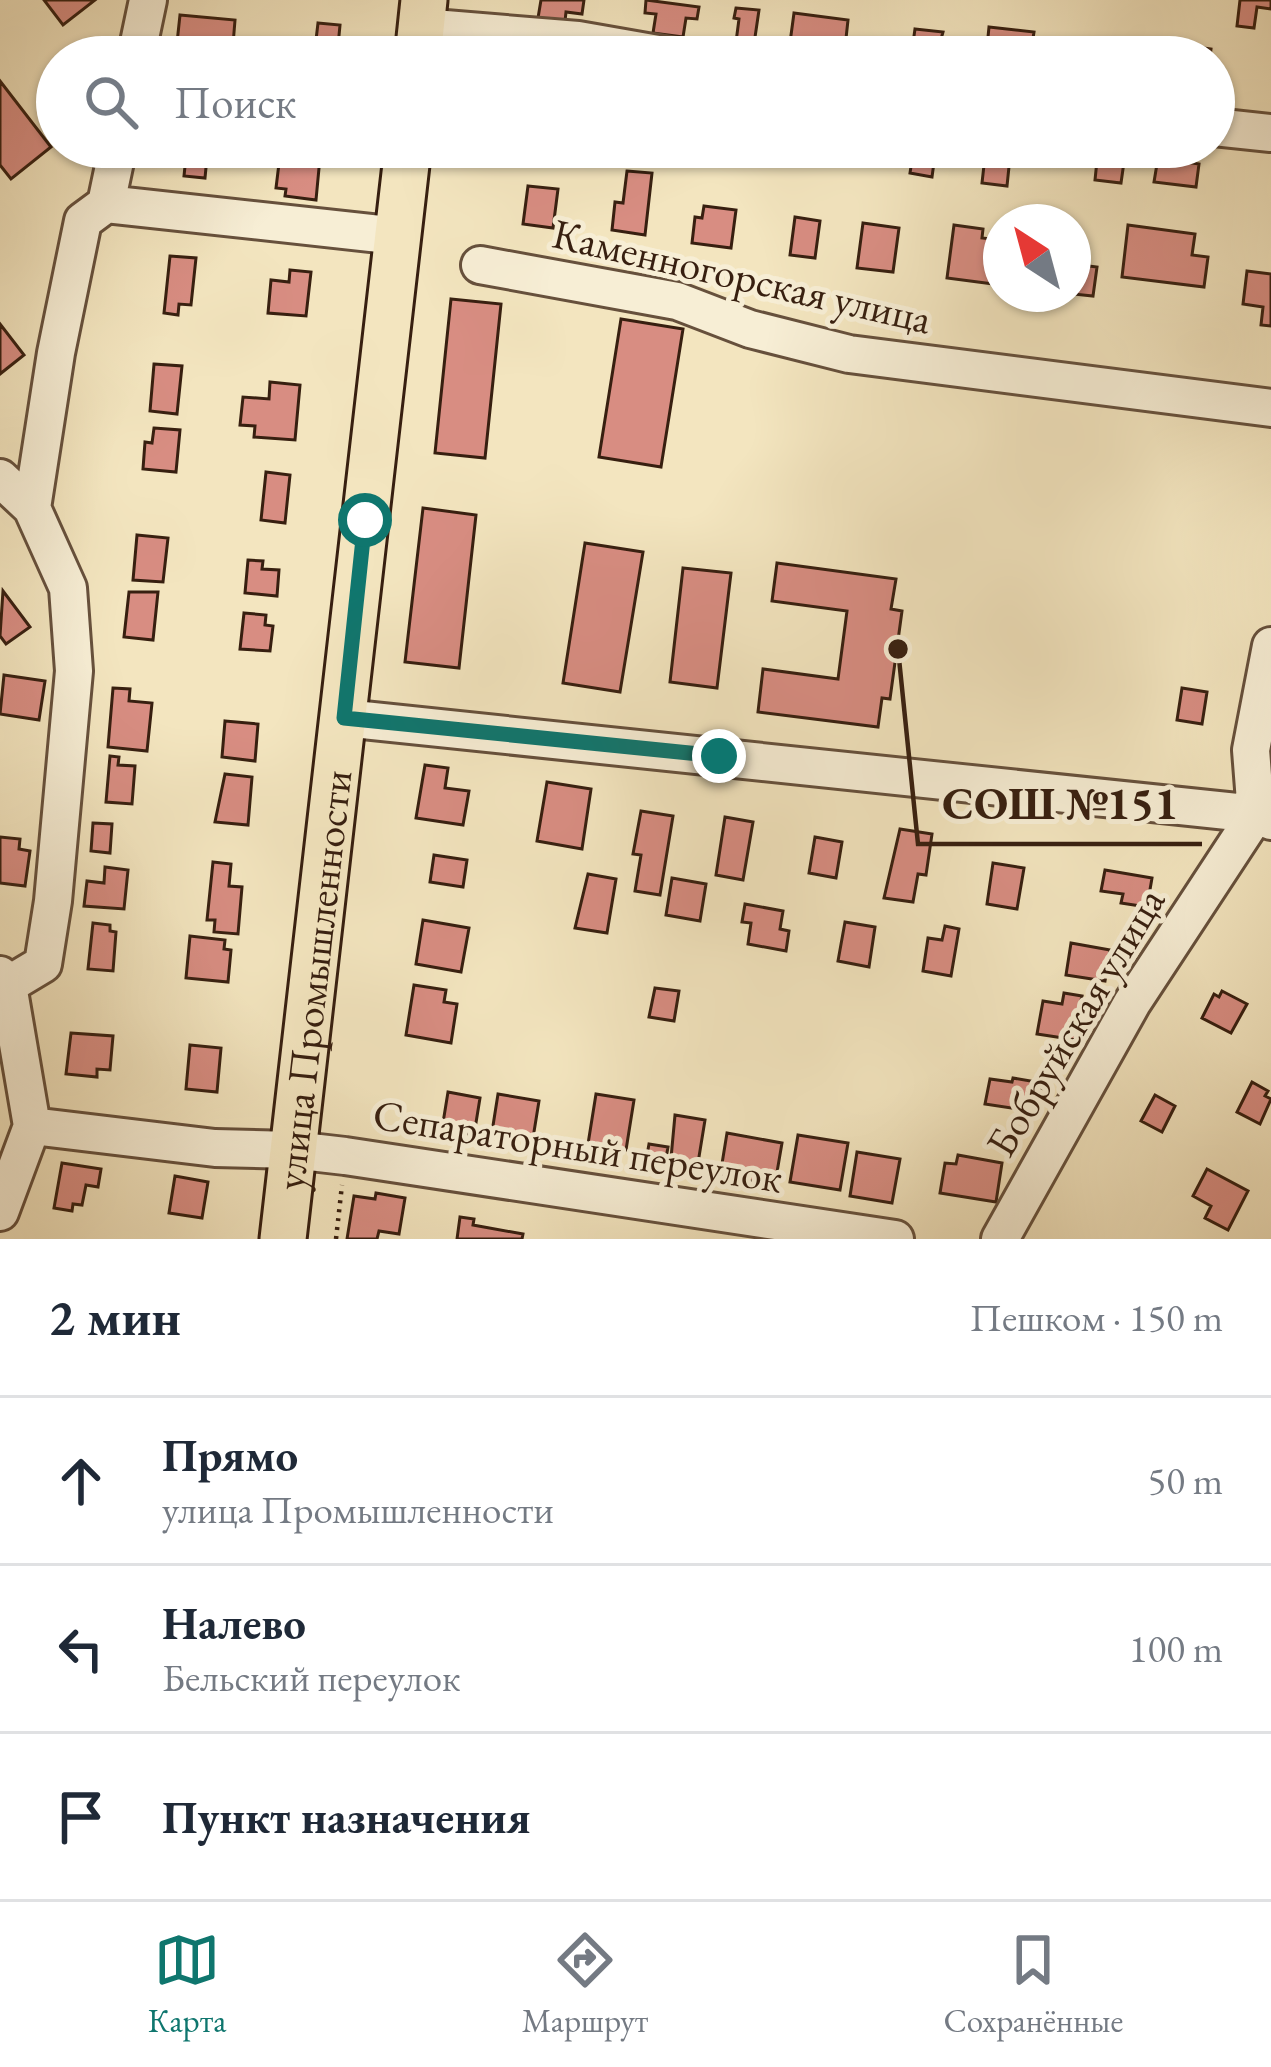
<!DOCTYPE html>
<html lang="ru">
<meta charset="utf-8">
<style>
:root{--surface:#fff;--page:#f2f2f3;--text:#1f2937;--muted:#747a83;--line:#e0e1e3;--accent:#0f766e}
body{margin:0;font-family:"EB Garamond",serif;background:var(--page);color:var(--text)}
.compass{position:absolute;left:983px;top:204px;width:108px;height:108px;border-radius:50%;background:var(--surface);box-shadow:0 3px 9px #0004;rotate:324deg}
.stop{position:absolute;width:36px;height:36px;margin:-27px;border:9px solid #0f766e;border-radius:50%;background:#fff}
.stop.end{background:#0f766e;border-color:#fff;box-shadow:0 3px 12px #0008}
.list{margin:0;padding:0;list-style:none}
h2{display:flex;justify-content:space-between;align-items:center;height:156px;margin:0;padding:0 48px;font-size:51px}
h2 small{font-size:39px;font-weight:400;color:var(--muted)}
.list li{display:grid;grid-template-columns:78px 1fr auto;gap:36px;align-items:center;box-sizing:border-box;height:168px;padding:0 48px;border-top:3px solid var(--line)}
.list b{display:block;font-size:45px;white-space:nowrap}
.list p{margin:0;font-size:39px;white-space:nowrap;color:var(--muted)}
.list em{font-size:39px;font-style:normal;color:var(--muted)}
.icon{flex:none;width:66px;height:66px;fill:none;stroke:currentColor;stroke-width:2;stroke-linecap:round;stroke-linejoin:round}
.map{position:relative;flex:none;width:1271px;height:1239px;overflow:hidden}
.search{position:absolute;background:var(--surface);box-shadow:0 3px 9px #0004;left:36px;right:36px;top:36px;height:132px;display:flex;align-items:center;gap:30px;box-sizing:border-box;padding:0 42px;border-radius:66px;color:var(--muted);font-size:45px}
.sheet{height:660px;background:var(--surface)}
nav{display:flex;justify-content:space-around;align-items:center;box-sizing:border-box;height:168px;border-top:3px solid var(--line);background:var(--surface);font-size:33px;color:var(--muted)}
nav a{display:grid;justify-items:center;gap:6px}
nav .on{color:var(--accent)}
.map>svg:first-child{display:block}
.building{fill:#d88d82;stroke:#371f10;stroke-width:3}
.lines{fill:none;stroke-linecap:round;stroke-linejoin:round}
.minor-casing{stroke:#66503c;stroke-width:42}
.major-casing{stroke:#371f10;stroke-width:51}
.path{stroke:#371f10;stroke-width:4.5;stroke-dasharray:3 6;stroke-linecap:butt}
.minor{stroke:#f7eed5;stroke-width:36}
.major{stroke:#f3e5bf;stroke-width:45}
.route{stroke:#0f766e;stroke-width:15}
.labels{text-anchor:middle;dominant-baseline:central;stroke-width:10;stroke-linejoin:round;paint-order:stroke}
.street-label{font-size:42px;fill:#371f10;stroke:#f7eed5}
.leader{fill:none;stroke:#371f10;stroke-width:4.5}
.callout-dot{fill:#371f10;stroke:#f7eed5;stroke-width:4.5}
.callout-label{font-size:45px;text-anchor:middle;font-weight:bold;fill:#371f10;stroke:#f7eed5;stroke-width:10;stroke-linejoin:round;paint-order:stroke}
</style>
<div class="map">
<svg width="1271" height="1239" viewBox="0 0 1271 1239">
<rect width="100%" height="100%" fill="#f3e5bf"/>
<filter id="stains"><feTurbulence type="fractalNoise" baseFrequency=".00167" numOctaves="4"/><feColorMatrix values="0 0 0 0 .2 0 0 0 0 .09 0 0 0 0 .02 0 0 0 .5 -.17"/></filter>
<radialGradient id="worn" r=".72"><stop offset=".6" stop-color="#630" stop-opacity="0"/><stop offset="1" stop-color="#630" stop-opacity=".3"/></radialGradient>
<path class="building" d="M44 0H95L63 25Z
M541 0H584L582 14 566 12 565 21 538 18Z
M646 0 699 7 697 19 686 18 683 37 653 33 656 14 645 13Z
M1240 0H1271V9L1257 7 1254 28 1237 26Z
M736 8 759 10 754 44 736 42 739 19 734 18Z
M794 13 848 20 844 57 789 50Z
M180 15 235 20 232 57H188L189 53 176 52Z
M318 23 340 25 337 57H309L311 39 316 40Z
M989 27 1034 32 1030 57H986Z
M915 29 943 32 936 57H911Z
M1162 42 1211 49 1210 57H1160Z
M0 81 51 147 11 179 0 165Z
M187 147H208L205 178 184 176Z
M281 147H321L316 200 285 196 286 189 276 188Z
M914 147 936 148 932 177 910 173Z
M986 147H1026L1025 159 1010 157 1007 186 982 183Z
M1098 151 1125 155 1121 183 1095 180Z
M1158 158 1199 164 1196 187 1154 182Z
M627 171 652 173 645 235 612 230 615 202 623 203Z
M528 186 558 189 553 228 523 224Z
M704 206 736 210 731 248 692 243 695 217 702 218Z
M795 217 820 221 815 258 790 255Z
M863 223 899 228 893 272 857 268Z
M954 225 983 229 982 238 1001 240V285L947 278Z
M1128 225 1195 234 1192 255 1208 257 1204 287 1122 277Z
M170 256 196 258 191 305 179 304 178 315 164 313Z
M1073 264 1097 267 1093 296 1073 294Z
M290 270 311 272 306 316 268 313 271 280 289 282Z
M1247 271 1271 274V326L1261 325 1263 307 1243 304Z
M451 299 501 304 485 458 435 453Z
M621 319 683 329 661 467 599 457Z
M0 324 24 355 0 374Z
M154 364 182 366 177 414 150 411Z
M270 382 300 385 295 440 254 437 255 426 240 425 243 397 269 399Z
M154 428 180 430 176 472 143 469 145 442 152 443Z
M266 472 290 475 285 523 261 520Z
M423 508 476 515 459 668 405 662Z
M137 535 168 538 163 582 133 580Z
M585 543 643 552 620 692 563 683Z
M248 560 263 561 262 569 279 570 277 596 245 593Z
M777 563 896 579 891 609 902 611 890 699 882 698 878 727 758 712 763 669 838 679 847 611 772 601Z
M683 568 731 573 717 688 670 682Z
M3 591 30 627 6 644 0 636Z
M129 592H158L153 640 124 637Z
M244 613 266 615 265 625 273 626 270 651 240 649Z
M4 675 45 681 39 720 0 714Z
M113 688 130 689 129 701 152 703 147 751 108 747Z
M1182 688 1207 692 1202 724 1177 720Z
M225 721 258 724 255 761 222 757Z
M110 756 119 757 118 765 135 766 132 804 106 802Z
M425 765 448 768 445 788 469 791 463 825 416 818Z
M225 774 252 777 248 825 215 822Z
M547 782 591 789 582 849 537 841Z
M641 811 673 816 660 895 635 891 641 855 633 854Z
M725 817 753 822 743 880 716 875Z
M93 823 112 824 110 853 91 851Z
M900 829 932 834 926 875 918 874 913 902 884 898Z
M0 837 20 839 19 849 30 851 25 886 0 883Z
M815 837 842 842 836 878 809 873Z
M434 855 467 860 463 887 430 882Z
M213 862 231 864 229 886 242 887 238 934 214 932 215 920H207Z
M993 863 1024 868 1017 909 987 904Z
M105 867 128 870 124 909 84 906 87 881 104 883Z
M1105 870 1152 878 1147 907 1121 903 1123 894 1101 891Z
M588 874 616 879 607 933 575 928Z
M672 878 706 884 700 921 666 915Z
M745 904 783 911 780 929 789 931 786 951 748 944 751 923 742 922Z
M423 920 469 928 461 972 416 964Z
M845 922 875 927 869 967 838 961Z
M93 923 110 925V931L116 932 113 971 88 969Z
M945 926 959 929 951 976 923 971 928 938 942 940Z
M190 936 225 940 224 949 231 950 228 982 186 978Z
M1071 943 1110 950 1105 981 1066 975Z
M414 985 446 990 444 1002 457 1004 451 1043 406 1035Z
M655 988 679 991 674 1021 649 1017Z
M1222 991 1247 1004 1231 1033 1202 1018 1214 994 1219 997Z
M1064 993 1082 996 1080 1004 1089 1006 1083 1041 1037 1034 1043 1001 1062 1004Z
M71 1033 113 1036 110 1070 97 1069V1077L66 1074Z
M190 1045 221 1048 217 1092 186 1089Z
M1013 1078 1042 1083 1037 1112 985 1104 990 1079 1012 1082Z
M1252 1082 1268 1091 1265 1096 1271 1099 1260 1124 1237 1112Z
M448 1092 480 1098 474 1135 442 1129Z
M498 1094 539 1101 533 1138 492 1132Z
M596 1094 634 1100 626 1150 588 1144Z
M1155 1095 1175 1106 1162 1132 1141 1121Z
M675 1115 705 1120 698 1163 671 1158Z
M727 1133 782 1143 776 1178 759 1175 758 1182 720 1176Z
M798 1135 848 1143 840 1190 790 1182Z
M649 1144 668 1147 663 1175 644 1172Z
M857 1152 900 1159 892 1203 850 1196Z
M958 1155 1002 1163 996 1202 940 1193 945 1163 956 1164Z
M62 1163 101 1169 98 1187 86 1185 82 1205 73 1204 72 1211 54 1208Z
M1207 1169 1248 1191 1228 1230 1205 1218 1211 1206 1193 1196Z
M175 1176 208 1182 202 1218 169 1213Z
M376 1193 405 1198 399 1234 379 1231 377 1239H347L354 1196 375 1199Z
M460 1217 474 1219 473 1225 523 1234 522 1239H457Z"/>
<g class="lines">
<g class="minor-casing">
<path id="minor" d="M421 27 578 40 675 57
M136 57 148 0
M1214 127 1271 133
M106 204 398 236
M480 265 677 301 750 329 849 354 1271 408
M0 478 32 508
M344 718 1256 814 1271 821
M0 975 8 985 32 1126 0 1212
M8 985 43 964 53 901 74 671 68 588 32 508 56 353 83 221 106 204 118 147
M32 1126 215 1148 293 1150 345 1156 895 1239
M1000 1239 1132 1003 1256 814 1251 750 1271 646"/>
</g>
<g class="major-casing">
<g id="major">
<path d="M418 57 424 0"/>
<path id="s1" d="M283 1239 408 147"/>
</g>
</g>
<path class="path" d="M336 1239 342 1185"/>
<use href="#minor" class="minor"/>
<use href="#major" class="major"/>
</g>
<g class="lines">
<path class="route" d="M365 520 344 718 719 756"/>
</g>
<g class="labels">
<g class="street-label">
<text transform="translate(742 276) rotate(13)">Каменногорская улица</text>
<text stroke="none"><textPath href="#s1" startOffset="261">улица Промышленности</textPath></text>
<text transform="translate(1075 1022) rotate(-59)">Бобруйская улица</text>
<text transform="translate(578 1146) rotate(9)">Сепараторный переулок</text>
</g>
</g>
<path class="leader" d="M898 649L918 844H1202"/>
<circle class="callout-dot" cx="898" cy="649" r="12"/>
<g class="callout-label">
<text x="1060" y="819">СОШ №151</text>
</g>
<rect width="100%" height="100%" filter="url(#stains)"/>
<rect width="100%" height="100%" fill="url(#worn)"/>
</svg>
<svg class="compass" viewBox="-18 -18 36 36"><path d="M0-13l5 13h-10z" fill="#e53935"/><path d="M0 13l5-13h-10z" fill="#747a83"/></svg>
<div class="stop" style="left:365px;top:520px"></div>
<div class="stop end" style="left:719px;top:756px"></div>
<div class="search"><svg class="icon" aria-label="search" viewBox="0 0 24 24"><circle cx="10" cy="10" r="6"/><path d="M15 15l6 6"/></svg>Поиск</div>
</div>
<section class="sheet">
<h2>2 мин<small>Пешком · 150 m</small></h2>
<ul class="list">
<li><svg class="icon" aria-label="ahead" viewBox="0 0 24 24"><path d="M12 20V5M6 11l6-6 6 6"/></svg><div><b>Прямо</b><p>улица Промышленности</p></div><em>50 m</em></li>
<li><svg class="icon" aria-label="left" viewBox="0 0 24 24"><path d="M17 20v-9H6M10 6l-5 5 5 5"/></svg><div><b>Налево</b><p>Бельский переулок</p></div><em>100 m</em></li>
<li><svg class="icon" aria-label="arrive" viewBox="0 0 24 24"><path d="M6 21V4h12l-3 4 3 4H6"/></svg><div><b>Пункт назначения</b></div></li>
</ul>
</section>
<nav>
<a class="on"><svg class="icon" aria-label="map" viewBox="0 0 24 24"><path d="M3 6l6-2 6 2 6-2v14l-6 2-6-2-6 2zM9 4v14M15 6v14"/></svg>Карта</a>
<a><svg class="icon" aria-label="directions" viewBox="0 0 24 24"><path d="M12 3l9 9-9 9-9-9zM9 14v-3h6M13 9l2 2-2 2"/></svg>Маршрут</a>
<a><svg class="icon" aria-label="saved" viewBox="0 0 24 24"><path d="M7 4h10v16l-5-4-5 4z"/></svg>Сохранённые</a>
</nav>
